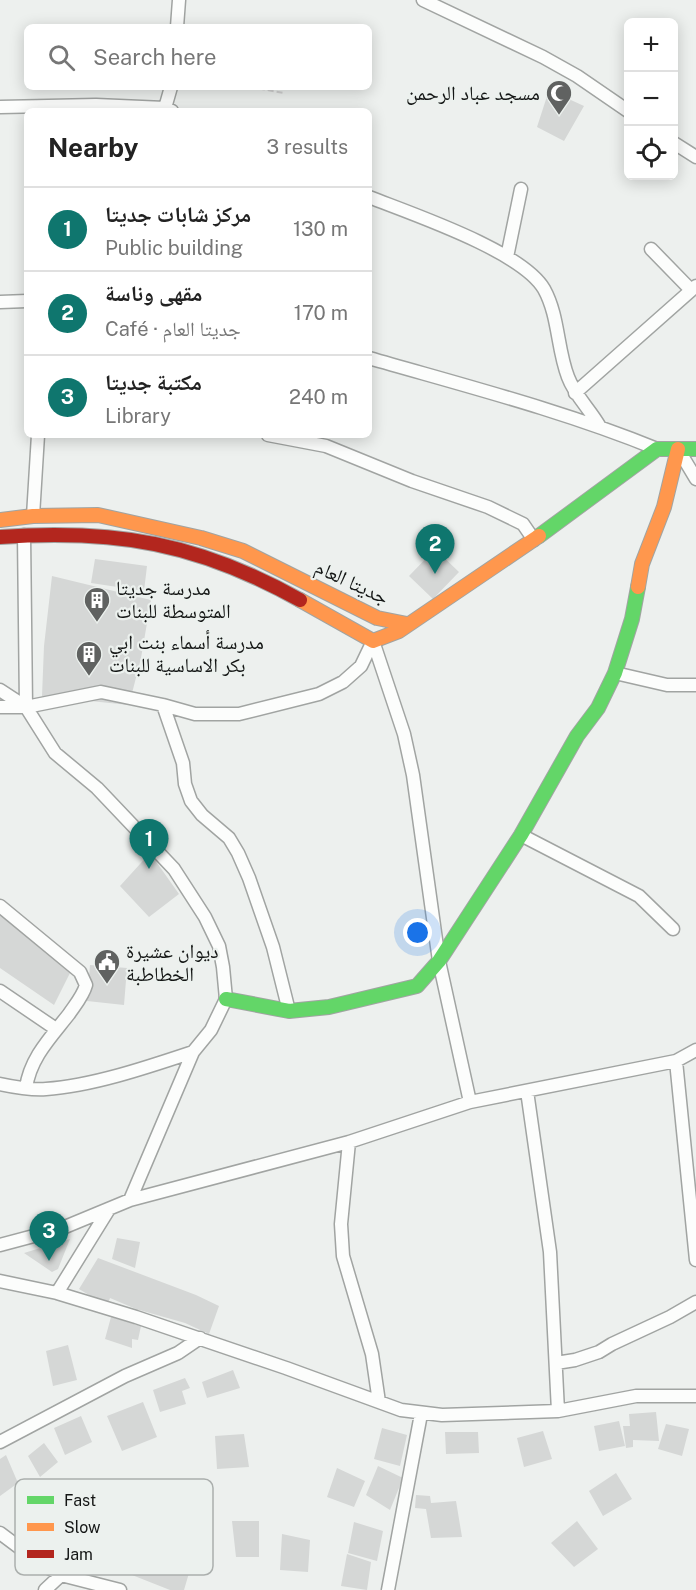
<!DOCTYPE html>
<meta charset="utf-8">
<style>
:root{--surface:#fff;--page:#f6f6f6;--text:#222;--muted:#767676;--line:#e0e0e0;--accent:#0f766e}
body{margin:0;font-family:"Public Sans","Noto Naskh Arabic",sans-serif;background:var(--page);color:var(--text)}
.controls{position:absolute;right:18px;top:18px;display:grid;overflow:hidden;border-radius:9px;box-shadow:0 3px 15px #0003}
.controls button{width:54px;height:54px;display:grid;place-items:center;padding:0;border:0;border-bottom:2px solid var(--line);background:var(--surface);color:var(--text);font:30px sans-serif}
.you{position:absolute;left:418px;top:933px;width:21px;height:21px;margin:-15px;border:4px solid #fff;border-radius:50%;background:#1a73e8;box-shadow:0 0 0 9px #1a73e833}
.badge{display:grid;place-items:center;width:39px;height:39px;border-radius:50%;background:var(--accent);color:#fff;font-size:20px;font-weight:700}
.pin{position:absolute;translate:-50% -50px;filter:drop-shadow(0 2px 3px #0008)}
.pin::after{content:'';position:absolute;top:32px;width:21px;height:18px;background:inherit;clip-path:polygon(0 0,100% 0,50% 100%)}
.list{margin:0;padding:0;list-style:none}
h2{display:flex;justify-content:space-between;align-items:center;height:78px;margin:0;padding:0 24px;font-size:26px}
h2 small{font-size:20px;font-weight:400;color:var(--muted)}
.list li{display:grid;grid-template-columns:39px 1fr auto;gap:18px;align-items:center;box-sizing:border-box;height:84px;padding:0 24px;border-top:2px solid var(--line)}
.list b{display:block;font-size:22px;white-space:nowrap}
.list p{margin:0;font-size:20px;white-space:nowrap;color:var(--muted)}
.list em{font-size:20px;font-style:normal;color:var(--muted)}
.icon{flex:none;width:33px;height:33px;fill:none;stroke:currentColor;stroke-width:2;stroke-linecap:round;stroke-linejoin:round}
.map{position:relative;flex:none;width:696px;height:1590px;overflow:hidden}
.search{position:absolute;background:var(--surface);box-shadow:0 3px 15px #0003;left:24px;top:24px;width:348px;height:66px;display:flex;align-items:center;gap:15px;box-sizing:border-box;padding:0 21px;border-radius:9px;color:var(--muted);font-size:22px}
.panel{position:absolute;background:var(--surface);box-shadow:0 3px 15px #0003;left:24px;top:108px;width:348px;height:330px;border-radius:9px}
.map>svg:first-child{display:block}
.building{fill:#d5d7d6}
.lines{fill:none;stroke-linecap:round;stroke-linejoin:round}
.street-casing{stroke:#a1a4a2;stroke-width:15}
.fast-casing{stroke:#a1a4a2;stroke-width:16}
.slow-casing{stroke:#a1a4a2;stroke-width:16}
.jam-casing{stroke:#a1a4a2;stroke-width:16}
.path{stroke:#d0d0d0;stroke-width:2;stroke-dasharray:6 3;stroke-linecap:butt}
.street{stroke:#fcfdfc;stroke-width:12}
.fast{stroke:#63d668;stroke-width:14}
.slow{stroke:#ff974d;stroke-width:14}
.jam{stroke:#b3261e;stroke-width:14}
.labels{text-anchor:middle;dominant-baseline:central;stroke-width:4.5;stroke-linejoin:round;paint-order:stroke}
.poi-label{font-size:20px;fill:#141615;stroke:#ecf1ee;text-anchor:start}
.street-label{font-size:20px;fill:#141615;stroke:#ecf1ee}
.key{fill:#ecf1ee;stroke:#abafad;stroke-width:1.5}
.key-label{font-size:16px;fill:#141615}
</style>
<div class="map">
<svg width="696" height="1590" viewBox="0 0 696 1590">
<rect width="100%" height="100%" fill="#edf0ee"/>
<path class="building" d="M549 90 584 106 564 141 537 127Z
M435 549 459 572 433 599 409 576Z
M95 559 147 566 144 591 91 583Z
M52 576 151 600 141 658 129 705 42 696 44 646Z
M150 853 179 894 149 917 120 886Z
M0 906 73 967 54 1005 0 968Z
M90 965 127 968 124 1005 87 1001Z
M117 1238 140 1242 135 1268 112 1259Z
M70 1239 58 1269 52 1272 24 1253Z
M98 1258 196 1295 219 1306 209 1334 185 1323 136 1309 110 1298 107 1306 79 1289Z
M111 1317 141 1326 138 1340 132 1339V1348L105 1339Z
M68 1345 77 1380 53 1386 46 1351Z
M233 1370 240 1388 207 1398 202 1382Z
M185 1378 190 1388 182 1391 186 1404 160 1412 153 1390Z
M143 1402 157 1437 122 1451 107 1416Z
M656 1412 659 1441 633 1440V1447L626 1448 623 1426H630L629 1414Z
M81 1416 92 1442 65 1455 54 1428Z
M619 1421 625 1446 599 1451 594 1426Z
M666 1424 689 1429 682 1456 658 1449Z
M382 1428 407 1435 400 1466 374 1459Z
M543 1431 552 1459 524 1467 517 1438Z
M445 1432H478L479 1453 446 1454Z
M244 1434 249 1467 217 1469 215 1436Z
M44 1443 58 1462 40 1477 28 1456Z
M6 1455 18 1483 0 1496V1459Z
M378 1466 403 1478 390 1510 366 1495Z
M337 1468 365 1481 354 1507 327 1497Z
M616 1473 632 1499 603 1516 589 1491Z
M416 1495 430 1496 431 1503 456 1501 462 1537 431 1538 426 1509 415 1508Z
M232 1521H259V1557H236Z
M577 1521 598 1549 574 1567 551 1543Z
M354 1522 383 1531 377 1561 348 1553Z
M282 1534 310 1540 308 1572 280 1570Z
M347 1554 371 1562 367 1590 341 1586Z
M137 1557 189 1573 184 1590H170L132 1575Z"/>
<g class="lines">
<g class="street-casing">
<path id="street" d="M423 0 543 57 577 76 628 111
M177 27 179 0
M0 107 96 105 165 108 172 111
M165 108 171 87
M674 143 696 157
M369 197C412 214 522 251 544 289 559 316 557 349 568 377 575 396 590 409 600 427
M651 249 691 290
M507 257 521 189
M0 302 27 301
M369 358C466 386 564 411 657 449
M575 393 696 286
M268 435 326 446 412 481 488 507 523 524 534 540
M678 449 696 479
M33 516 38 435
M24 535 26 707
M373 641 404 734 413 775 439 961 470 1102
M615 673 667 685H696
M0 690 26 707 55 753 97 788 174 869 205 917 219 946 223 967 226 999 211 1030 193 1052 130 1200
M163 705 183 763 185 784 191 801 202 815 229 838 238 853 249 878 273 947 289 1011
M0 707H26L101 692 163 705 195 714H239L319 694 343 682 361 666 373 641
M521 835 639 896 673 929
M0 906 80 972 86 985C83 996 75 1005 69 1014 51 1037 30 1058 26 1088
M0 991 56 1029
M676 1061 696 1260
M0 1084C14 1087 31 1090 46 1089 92 1086 148 1067 193 1052
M527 1091 550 1252 558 1411
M349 1142 341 1224 343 1256 372 1354 379 1402
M0 1245 60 1229 130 1200 349 1142 470 1102 676 1061 696 1050
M0 1281 57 1293 136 1317 286 1368 401 1410 442 1415 558 1411 636 1396H696
M57 1293 109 1209
M556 1363 575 1360 599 1352 612 1344 670 1317 696 1302
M0 1442 125 1376 178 1353 200 1338
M0 1533 40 1563 61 1575 120 1590
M45 1590 61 1575
M388 1590 421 1414"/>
</g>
<g class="fast-casing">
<path id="fast" d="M539 536 657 449H696
M226 999 289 1011 329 1007 417 986 439 961 521 835 577 736 598 708 615 673 632 619 638 587"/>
</g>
<g class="slow-casing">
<path id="slow" d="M0 520 33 516 98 515 201 538 243 551 377 618 407 624
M638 587 642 564 664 507 678 449
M300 600 373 641 399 631 539 536"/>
</g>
<g class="jam-casing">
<path id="jam" d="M0 537C116 529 198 543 300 600"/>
</g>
<path class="path" d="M250 87 284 93"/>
<use href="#street" class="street"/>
<use href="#fast" class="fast"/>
<use href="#slow" class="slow"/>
<use href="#jam" class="jam"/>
</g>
<defs>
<g id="mosque-pin" transform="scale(1.35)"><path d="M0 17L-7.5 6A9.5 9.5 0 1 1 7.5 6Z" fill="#606261" stroke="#ecf1ee"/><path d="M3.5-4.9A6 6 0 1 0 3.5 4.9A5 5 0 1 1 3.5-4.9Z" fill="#fff"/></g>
<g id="building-pin" transform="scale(1.35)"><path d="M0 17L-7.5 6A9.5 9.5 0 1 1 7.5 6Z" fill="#606261" stroke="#ecf1ee"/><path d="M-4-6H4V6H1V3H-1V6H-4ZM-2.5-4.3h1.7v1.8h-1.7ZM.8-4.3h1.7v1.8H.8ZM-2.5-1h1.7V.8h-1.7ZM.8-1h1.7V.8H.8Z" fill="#fff"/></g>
<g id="civic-pin" transform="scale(1.35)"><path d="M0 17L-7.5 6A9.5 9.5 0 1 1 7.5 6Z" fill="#606261" stroke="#ecf1ee"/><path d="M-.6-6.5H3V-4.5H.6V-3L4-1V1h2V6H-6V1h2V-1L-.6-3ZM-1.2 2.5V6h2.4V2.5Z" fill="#fff"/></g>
</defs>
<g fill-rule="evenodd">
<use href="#mosque-pin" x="559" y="93"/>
<use href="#building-pin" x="97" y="600"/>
<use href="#building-pin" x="89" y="654"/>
<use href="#civic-pin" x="107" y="962"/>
</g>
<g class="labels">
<g class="poi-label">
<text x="540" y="93" text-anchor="end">مسجد عباد الرحمن</text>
<text x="116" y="588">مدرسة جديتا<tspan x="116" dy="23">المتوسطة للبنات</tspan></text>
<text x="109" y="642">مدرسة أسماء بنت ابي<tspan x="109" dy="23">بكر الاساسية للبنات</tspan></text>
<text x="126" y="951">ديوان عشيرة<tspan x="126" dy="23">الخطاطبة</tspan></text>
</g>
<g class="street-label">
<text transform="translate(352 582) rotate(25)">جديتا العام</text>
</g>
</g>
<rect x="15" y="1479" width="198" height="96" rx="9" class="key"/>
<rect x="27" y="1496" width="27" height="8" fill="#63d668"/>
<rect x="27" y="1523" width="27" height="8" fill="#ff974d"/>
<rect x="27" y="1550" width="27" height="8" fill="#b3261e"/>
<g class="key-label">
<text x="64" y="1506">Fast</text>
<text x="64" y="1533">Slow</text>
<text x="64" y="1560">Jam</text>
</g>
</svg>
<div class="controls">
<button>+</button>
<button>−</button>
<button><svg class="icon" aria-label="locate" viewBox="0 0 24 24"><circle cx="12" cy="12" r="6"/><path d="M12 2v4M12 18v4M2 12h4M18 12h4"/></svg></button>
</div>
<div class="you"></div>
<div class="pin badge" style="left:149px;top:869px">1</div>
<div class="pin badge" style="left:435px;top:574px">2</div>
<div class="pin badge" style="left:49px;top:1261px">3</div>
<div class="search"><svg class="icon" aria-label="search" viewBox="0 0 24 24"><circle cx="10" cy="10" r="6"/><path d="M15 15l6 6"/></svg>Search here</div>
<section class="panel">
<h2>Nearby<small>3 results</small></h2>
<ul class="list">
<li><span class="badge">1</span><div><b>مركز شابات جديتا</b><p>Public building</p></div><em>130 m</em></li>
<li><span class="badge">2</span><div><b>مقهى وناسة</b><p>Café · جديتا العام</p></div><em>170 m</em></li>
<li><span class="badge">3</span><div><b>مكتبة جديتا</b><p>Library</p></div><em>240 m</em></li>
</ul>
</section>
</div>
